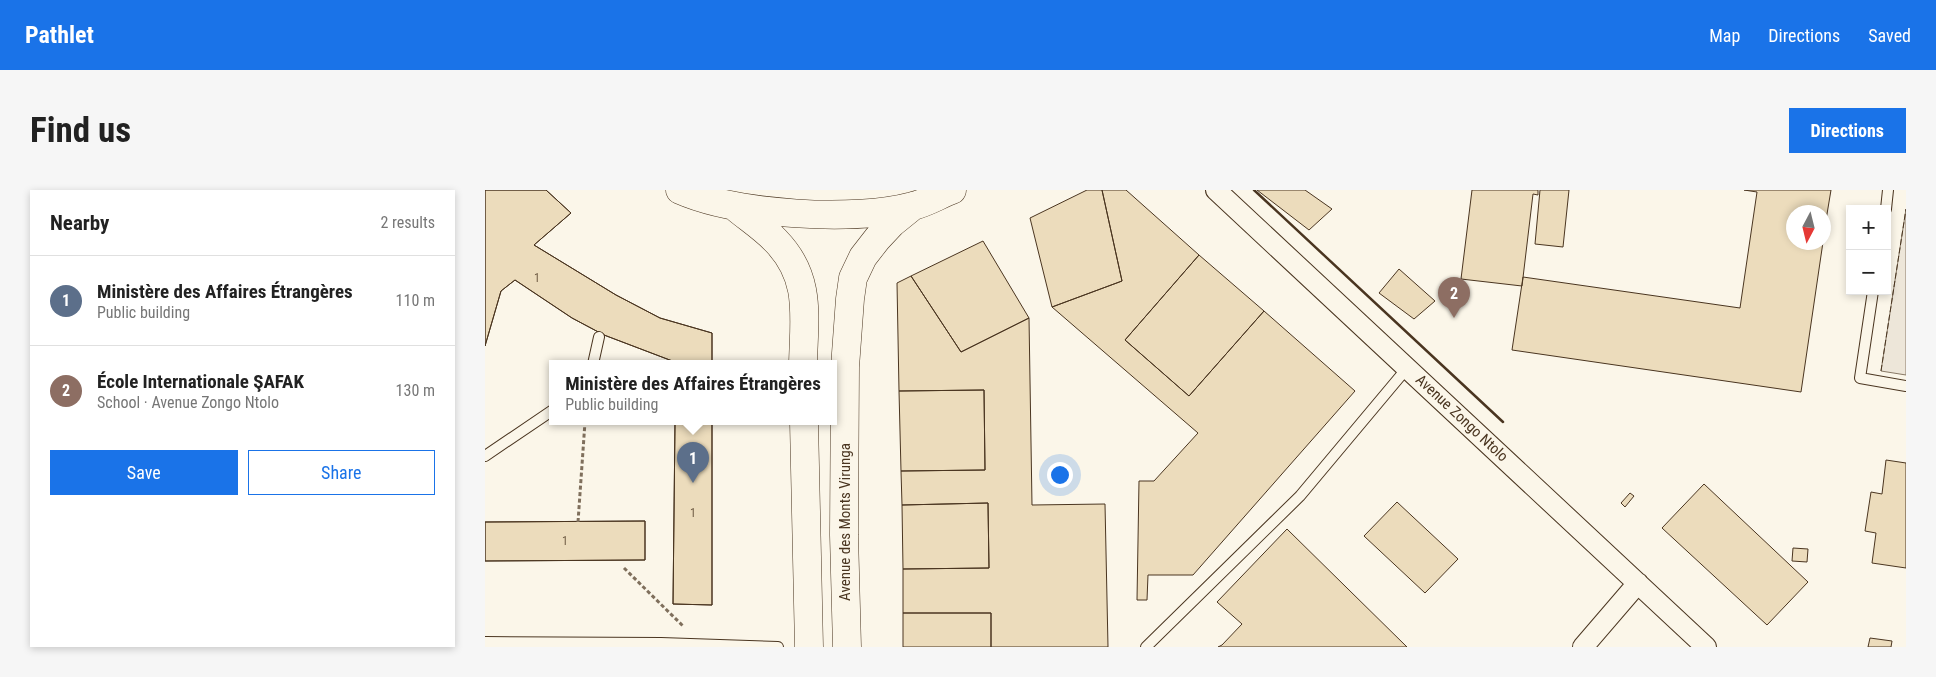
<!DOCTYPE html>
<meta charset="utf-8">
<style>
:root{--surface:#fff;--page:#f6f6f6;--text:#222;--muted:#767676;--line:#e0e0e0;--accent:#1a73e8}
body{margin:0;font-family:"Roboto Condensed",sans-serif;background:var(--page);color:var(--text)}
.controls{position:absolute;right:15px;top:15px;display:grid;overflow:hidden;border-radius:0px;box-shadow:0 2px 8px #0003}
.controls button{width:45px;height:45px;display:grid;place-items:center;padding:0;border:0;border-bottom:1px solid var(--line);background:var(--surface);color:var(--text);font:25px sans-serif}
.compass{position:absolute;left:1301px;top:15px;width:45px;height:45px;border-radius:50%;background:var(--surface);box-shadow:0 2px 8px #0003;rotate:187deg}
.you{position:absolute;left:574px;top:284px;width:18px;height:18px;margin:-12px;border:4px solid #fff;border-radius:50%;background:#1a73e8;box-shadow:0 0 0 8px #1a73e833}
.badge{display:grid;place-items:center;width:32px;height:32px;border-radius:50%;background:var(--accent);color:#fff;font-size:16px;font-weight:700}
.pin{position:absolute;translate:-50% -41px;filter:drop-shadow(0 1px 2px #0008)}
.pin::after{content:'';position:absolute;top:26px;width:18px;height:15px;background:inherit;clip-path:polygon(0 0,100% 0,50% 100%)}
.popup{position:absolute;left:64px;top:170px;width:288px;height:65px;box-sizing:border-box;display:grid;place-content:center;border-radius:0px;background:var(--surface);filter:drop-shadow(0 1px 4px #0005);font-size:16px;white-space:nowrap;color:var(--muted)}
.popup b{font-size:19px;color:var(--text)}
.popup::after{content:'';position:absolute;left:50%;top:100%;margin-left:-10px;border:10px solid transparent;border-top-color:var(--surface)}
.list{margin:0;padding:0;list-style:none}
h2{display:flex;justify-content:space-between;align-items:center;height:65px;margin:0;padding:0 20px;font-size:21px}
h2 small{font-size:16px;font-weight:400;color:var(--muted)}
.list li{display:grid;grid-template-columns:32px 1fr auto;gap:15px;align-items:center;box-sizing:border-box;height:90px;padding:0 20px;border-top:1px solid var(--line)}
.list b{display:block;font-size:19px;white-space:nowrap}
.list p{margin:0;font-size:16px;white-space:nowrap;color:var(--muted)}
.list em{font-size:16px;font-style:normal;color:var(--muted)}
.actions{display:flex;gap:10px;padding:15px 20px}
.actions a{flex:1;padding:11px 0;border:1px solid var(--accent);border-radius:0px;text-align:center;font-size:18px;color:var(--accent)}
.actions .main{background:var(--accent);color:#fff}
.map{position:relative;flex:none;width:1421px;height:457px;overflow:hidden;border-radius:0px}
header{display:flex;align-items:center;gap:30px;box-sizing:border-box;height:70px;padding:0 25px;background:var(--accent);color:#fff}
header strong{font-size:24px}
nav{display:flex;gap:28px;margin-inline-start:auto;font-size:18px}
.intro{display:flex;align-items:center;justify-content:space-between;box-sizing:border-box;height:120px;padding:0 30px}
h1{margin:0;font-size:35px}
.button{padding:12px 22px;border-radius:0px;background:var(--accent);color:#fff;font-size:18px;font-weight:700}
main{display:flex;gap:30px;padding:0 30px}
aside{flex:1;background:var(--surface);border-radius:0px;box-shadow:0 2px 8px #0003}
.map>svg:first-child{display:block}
.green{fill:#ede6d9;stroke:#887966}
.building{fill:#ecdcbc;stroke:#4a3520}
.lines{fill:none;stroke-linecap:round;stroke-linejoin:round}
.lane-casing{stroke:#4a3520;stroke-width:12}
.street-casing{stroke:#4a3520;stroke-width:22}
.secondary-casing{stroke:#4a3520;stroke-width:29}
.path{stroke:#7f6f5c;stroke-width:3;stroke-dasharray:4 2.5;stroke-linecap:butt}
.lane{stroke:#fbf6e9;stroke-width:10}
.street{stroke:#fbf6e9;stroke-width:20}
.secondary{stroke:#fbf6e9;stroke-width:28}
.fence{stroke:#4a3520;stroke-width:1;stroke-dasharray:6 2.5;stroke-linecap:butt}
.wall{stroke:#4a3520;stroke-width:2.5}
.labels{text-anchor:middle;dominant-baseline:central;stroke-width:4;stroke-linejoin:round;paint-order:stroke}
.number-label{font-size:12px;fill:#725f47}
.street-label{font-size:15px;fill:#4a3520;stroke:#fbf6e9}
</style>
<header>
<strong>Pathlet</strong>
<nav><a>Map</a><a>Directions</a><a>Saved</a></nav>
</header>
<div class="intro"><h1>Find us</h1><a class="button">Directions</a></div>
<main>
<aside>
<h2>Nearby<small>2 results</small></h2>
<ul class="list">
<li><span class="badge" style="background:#5c6f8a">1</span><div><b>Ministère des Affaires Étrangères</b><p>Public building</p></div><em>110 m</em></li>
<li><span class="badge" style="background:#8d6e63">2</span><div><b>École Internationale ŞAFAK</b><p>School · Avenue Zongo Ntolo</p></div><em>130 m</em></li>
</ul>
<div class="actions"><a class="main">Save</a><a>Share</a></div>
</aside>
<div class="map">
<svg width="1421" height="457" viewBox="0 0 1421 457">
<rect width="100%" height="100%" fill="#fbf6e9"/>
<path class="green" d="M1421 19V185L1396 181Z"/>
<path class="building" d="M0 0H61L86 23 49 55 131 105 175 128 227 143V174H190V172L119 145 87 128 30 90 16 101 0 156Z
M0 0H61L86 23 49 55 131 105 175 128 227 143V174H190V172L119 145 87 128 30 90 16 101 0 156Z
M602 0H617L637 91 567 117 545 28Z
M617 0H641L714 65 640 150 704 206 779 121 870 201 708 385H663L662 410H652L654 291H669L713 243 567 117 637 91Z
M772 0H820L847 19 824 40Z
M987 0H1053V5L1048 4 1037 96 976 89Z
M1055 0H1084L1078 57 1050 54Z
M1259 0H1346L1338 48V22H1308V52H1338L1316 202 1027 160 1038 87 1255 118 1272 2Z
M498 51 544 128 476 162 426 86Z
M714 65 779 121 704 206 640 150Z
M914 79 950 111 929 129 894 103Z
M426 86 476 162 544 128 547 315 620 314 623 457H506V423H418V379L504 378 503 313 417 315 416 281 500 280 499 200 414 201 412 93Z
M499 200 500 280 416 281 414 201Z
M190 232H227V415L188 414Z
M190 232H227V415L188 414Z
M1401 270 1421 273V378L1387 373 1391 343 1380 341 1386 302 1397 304Z
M1219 294 1323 392 1282 435 1177 338Z
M1145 303 1149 306 1140 317 1136 313Z
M912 312 973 369 940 403 879 346Z
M503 313 504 378 418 379 417 315Z
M160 331V370L0 371V332Z
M160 331V370L0 371V332Z
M802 339 922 457H733L737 455 757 434 732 412Z
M1308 358 1323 359 1322 372 1307 371Z
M418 423H506V457H418Z
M1385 448 1407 451 1406 457H1383Z"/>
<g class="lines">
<g class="lane-casing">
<path id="lane" d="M1401 19 1403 0
M1388 101 1375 188 1421 196
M108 174 114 147
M0 266 68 220
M0 452 176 453 293 457
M661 457 815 306 923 177"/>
</g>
<g class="street-casing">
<path id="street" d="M731 0 1221 457
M1098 457 1153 393"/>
</g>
<g class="secondary-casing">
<path id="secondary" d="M195 0C252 25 369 32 428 16 441 13 454 5 467 0
M249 16C263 28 279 38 291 51 327 88 319 127 318 174
M319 232 324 457
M362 457 359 345 360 177 365 109 368 88 378 67 392 49 407 33 428 16"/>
</g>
<path class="path" d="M93 332 100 232
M139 378 199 437"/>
<use href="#lane" class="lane"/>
<use href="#street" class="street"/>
<use href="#secondary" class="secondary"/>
<path class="fence" d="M1396 181 1421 19"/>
<path class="wall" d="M769 0 1018 232"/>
</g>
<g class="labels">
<g class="number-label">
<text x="52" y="88">1</text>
<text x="208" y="323">1</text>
<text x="80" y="351">1</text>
</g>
<g class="street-label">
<text transform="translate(977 228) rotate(43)">Avenue Zongo Ntolo</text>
<text transform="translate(360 332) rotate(-90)">Avenue des Monts Virunga</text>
</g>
</g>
</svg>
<div class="controls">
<button>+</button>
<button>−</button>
</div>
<svg class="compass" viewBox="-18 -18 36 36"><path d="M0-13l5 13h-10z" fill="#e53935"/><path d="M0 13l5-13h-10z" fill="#767676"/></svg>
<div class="you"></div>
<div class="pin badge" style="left:208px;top:293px;background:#5c6f8a">1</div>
<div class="popup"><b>Ministère des Affaires Étrangères</b>Public building</div>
<div class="pin badge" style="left:969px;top:128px;background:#8d6e63">2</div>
</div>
</main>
